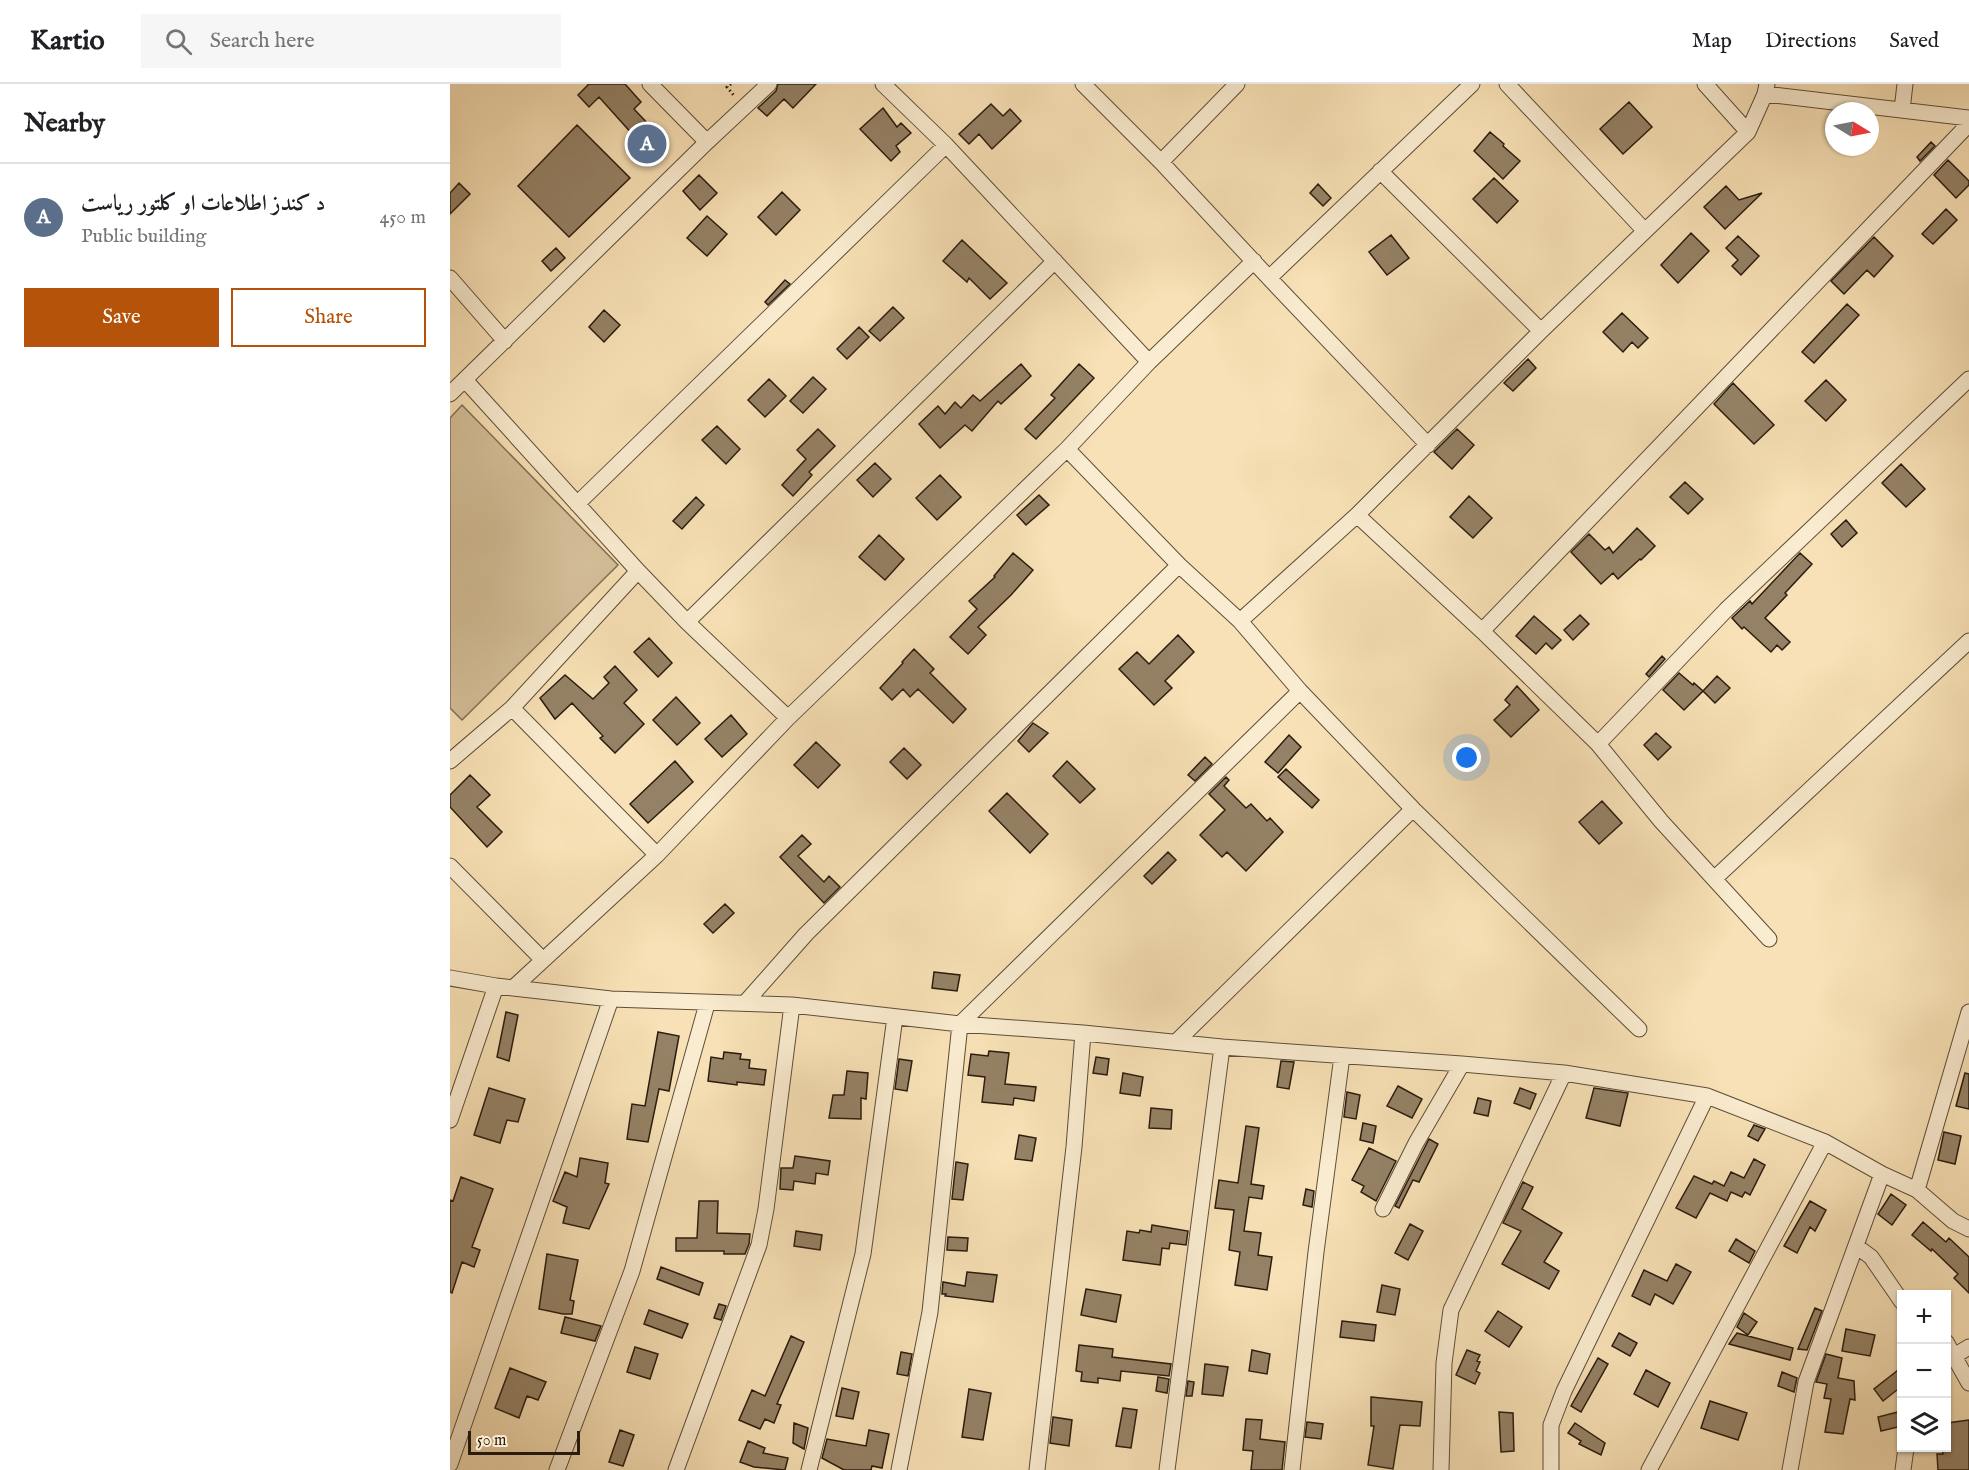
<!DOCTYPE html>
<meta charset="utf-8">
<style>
:root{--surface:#fff;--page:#f6f6f6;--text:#202124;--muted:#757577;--line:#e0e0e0;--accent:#b45309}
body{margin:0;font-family:"IM FELL English",Amiri,serif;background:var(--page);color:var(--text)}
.controls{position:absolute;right:18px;bottom:18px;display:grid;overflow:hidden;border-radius:0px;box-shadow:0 2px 4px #0004}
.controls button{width:54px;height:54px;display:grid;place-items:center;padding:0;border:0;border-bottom:2px solid var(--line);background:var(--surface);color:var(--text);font:30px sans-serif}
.compass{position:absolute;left:1375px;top:18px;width:54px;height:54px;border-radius:50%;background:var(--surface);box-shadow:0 2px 4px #0004;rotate:100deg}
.scale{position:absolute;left:18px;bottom:15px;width:112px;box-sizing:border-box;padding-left:6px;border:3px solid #2a1c0f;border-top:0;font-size:16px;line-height:21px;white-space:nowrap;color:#2a1c0f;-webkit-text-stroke:4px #faecd0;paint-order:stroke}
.you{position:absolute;left:1017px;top:674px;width:21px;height:21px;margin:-15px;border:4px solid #fff;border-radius:50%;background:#1a73e8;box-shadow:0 0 0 9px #1a73e833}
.badge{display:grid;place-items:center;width:39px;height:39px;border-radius:50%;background:var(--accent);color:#fff;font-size:20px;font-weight:700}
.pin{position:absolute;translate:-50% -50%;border:3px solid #fff;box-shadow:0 2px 6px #0006}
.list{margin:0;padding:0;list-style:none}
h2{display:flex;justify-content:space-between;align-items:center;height:78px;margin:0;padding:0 24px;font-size:26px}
h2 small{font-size:20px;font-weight:400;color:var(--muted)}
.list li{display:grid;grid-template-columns:39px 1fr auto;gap:18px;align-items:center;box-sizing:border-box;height:108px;padding:0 24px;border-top:2px solid var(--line)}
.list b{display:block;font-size:22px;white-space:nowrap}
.list p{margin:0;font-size:20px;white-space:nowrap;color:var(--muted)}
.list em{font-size:20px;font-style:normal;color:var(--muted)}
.actions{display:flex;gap:12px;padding:18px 24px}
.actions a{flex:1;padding:14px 0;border:2px solid var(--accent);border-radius:0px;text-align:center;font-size:21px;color:var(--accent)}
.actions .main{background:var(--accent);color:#fff}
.icon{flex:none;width:33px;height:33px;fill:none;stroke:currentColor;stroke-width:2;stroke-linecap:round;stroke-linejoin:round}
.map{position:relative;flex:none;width:1519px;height:1386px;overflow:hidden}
header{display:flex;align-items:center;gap:36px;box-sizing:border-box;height:84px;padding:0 30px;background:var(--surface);border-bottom:2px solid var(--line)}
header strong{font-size:28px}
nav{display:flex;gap:33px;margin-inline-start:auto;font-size:21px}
.search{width:420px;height:54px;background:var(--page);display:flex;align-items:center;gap:15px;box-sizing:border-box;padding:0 21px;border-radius:0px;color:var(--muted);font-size:22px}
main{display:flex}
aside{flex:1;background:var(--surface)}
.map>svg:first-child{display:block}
.green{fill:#d5c09a;stroke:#806e54;stroke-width:1.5}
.building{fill:#958266;stroke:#2a1c0f;stroke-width:1.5}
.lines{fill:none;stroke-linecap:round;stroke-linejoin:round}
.minor-casing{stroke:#5e4d39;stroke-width:17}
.path{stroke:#2a1c0f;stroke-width:3;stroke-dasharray:1.5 3;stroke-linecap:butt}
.minor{stroke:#faecd0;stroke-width:15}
</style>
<header>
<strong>Kartio</strong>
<div class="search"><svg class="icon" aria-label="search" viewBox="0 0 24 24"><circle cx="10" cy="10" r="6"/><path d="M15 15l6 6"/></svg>Search here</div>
<nav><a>Map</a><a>Directions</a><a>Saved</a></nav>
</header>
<main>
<aside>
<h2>Nearby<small></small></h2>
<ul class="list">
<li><span class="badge" style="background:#5c6f8a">A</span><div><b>د کندز اطلاعات او کلتور ریاست</b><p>Public building</p></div><em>450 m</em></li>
</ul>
<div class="actions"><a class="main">Save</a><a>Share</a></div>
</aside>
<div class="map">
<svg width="1519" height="1386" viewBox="0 0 1519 1386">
<rect width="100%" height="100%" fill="#f8e1b6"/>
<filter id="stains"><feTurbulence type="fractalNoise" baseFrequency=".00333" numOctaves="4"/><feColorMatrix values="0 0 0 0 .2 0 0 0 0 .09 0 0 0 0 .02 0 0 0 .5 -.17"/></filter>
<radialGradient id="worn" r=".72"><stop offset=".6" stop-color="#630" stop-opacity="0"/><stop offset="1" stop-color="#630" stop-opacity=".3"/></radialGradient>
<path class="green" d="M12 321 168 481 12 636 0 624V334Z"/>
<path class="building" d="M138 0H175L191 18 184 25 217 60 197 80 177 59 184 52 149 13 139 23 128 11 138 1Z
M328 0H366L343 24 334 15 317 32 308 24 326 7Z
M1179 18 1202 43 1173 70 1150 45Z
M541 20 553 32 560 25 571 37 542 65 529 50 519 60 509 50Z
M433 24 447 43 451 39 461 49 446 62 450 68 441 77 410 45Z
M127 41 180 94 119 153 68 102Z
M1040 48 1054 60 1053 62 1070 77 1053 95 1024 67Z
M1481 58 1485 62 1470 77 1467 73Z
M1498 76 1519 97V101L1506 114 1484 91Z
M249 91 267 109 250 126 233 107Z
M1044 94 1068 117 1047 139 1023 115Z
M9 99 20 110 0 130V109Z
M868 100 881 114 873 122 860 109Z
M1276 102 1289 116 1312 109 1275 145 1254 123Z
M332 108 350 126 326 151 308 133Z
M1496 125 1507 136 1483 160 1472 150Z
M257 132 277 150 257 172 237 154Z
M1241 149 1259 167 1228 199 1211 181Z
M941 151 959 174 937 191 919 168Z
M1288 152 1309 172 1291 191 1282 182 1288 176 1276 164Z
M1424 153 1443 172 1424 193 1417 186 1394 210 1381 197Z
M512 156 557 199 540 215 519 194 517 198 493 177Z
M106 164 115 174 101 187 92 177Z
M335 196 340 200 318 221 315 218Z
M1397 220 1409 231 1364 279 1352 268Z
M443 223 454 234 430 257 419 247Z
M154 226 170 241 154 258 139 243Z
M1172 229 1198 254 1188 264 1182 258 1173 268 1153 248Z
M409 243 419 253 397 275 387 265Z
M1078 275 1086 284 1063 307 1054 299Z
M571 280 581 292 551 320 548 317 522 347 515 341 490 364 469 340 488 322 495 330 505 318 511 324 523 311 530 317Z
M629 280 644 294 586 355 575 345 605 314 601 311Z
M363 293 376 305 353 329 340 317Z
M319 295 336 312 315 333 298 316Z
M1376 296 1396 316 1376 337 1355 317Z
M1283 299 1324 341 1304 360 1264 320Z
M267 342 290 365 276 380 252 356Z
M368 345 385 362 359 388 362 391 343 412 332 401 356 375 347 366Z
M1007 345 1024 361 1002 385 984 368Z
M425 379 441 395 423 413 407 396Z
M1451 380 1475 405 1456 423 1432 399Z
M490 391 511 413 487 436 466 414Z
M1235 398 1253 415 1238 430 1220 413Z
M589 411 599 421 576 441 567 431Z
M1019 412 1042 434 1023 454 1000 433Z
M246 413 254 421 232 445 223 437Z
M1396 436 1407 449 1392 463 1381 450Z
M1187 444 1205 462 1191 476 1190 475 1168 495 1163 489 1151 500 1121 468 1139 450 1155 466 1159 463 1163 469Z
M429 451 454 475 435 496 409 473Z
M563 469 583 486 561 511 528 543 536 551 518 570 500 553 527 525 519 517 545 493 544 492Z
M1350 469 1362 480 1335 509 1337 511 1315 534 1340 558 1332 566 1327 561 1321 568 1294 543 1292 545 1282 534 1300 517 1302 520Z
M1130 531 1139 540 1123 556 1114 546Z
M1084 532 1111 556 1102 565 1096 559 1086 570 1066 552Z
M728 551 744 568 715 597 722 604 704 621 669 585 687 568 699 580Z
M199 554 222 579 208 593 184 568Z
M464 565 484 585 480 589 516 625 503 639 468 605 460 613 453 605 442 616 430 604 453 579 452 578Z
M1212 572 1215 575 1199 593 1196 590Z
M165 582 187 606 174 619 194 640 165 669 150 654 153 652 122 619 105 635 90 614 115 591 143 615 159 599 154 593Z
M1229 589 1243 601 1244 599 1253 607 1234 626 1213 606Z
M1267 592 1280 604 1265 619 1253 607Z
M1067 602 1089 626 1061 653 1044 636 1060 621 1055 616Z
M226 613 250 639 227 661 203 636Z
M281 631 297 650 272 673 255 655Z
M583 639 598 649 579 668 568 657Z
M1206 649 1221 663 1208 676 1194 661Z
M839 651 851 663 828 689 815 678Z
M366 658 390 681 368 704 344 681Z
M454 664 471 681 457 695 440 678Z
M755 673 762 680 745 697 738 691Z
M225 677 243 698 198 739 180 720Z
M617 677 645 705 630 719 603 692Z
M836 685 869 716 862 724 828 693Z
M20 691 40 711 27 723 52 748 37 763 0 723V711Z
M776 693 779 696 774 702 796 724 801 720 817 737 820 734 833 748 796 787 777 768 772 773 750 751 775 726 759 710Z
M557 709 598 750 580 769 539 727Z
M1152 717 1172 739 1149 760 1129 738Z
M352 751 361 760 348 772 374 798 379 792 390 803 374 819 330 773Z
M718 768 726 776 702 800 694 792Z
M275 820 284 829 263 849 254 840Z
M484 888 510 891 507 907 482 904Z
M56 928 68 931 59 977 47 973Z
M208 948 229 952 219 1007 209 1005 198 1058 177 1055 182 1020 195 1022Z
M539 967 559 969 555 1000 586 1003 584 1017 564 1014 563 1021 532 1018 535 993 518 991 521 970 538 972Z
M274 968 291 970 290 975 300 976 299 984 316 986 314 1001 287 998V1001L258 997 261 973 273 975Z
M646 973 659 975 657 991 643 989Z
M449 975 462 977 457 1007 445 1005Z
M831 977 844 978 839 1005 827 1003Z
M397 987 418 989 416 1015 411 1014V1035L379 1034 383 1011H394Z
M673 989 693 993 690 1012 670 1009Z
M1515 989 1519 990V1025L1506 1022Z
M948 1002 972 1015 962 1034 937 1022Z
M39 1004 75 1015 68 1038 57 1036 50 1059 24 1051Z
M1070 1004 1086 1010 1080 1025 1064 1019Z
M1144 1004 1178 1009 1170 1042 1136 1034Z
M897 1008 910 1011 906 1035 894 1033Z
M1028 1014 1041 1017 1038 1032 1024 1029Z
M701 1024 722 1026 721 1045 699 1044Z
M913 1039 926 1042 923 1059 910 1056Z
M1304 1041 1315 1045 1308 1057 1298 1052Z
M796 1042 809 1044 801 1100 814 1102 812 1115 799 1113 794 1147 811 1149 808 1171 822 1173 817 1206 785 1201 790 1168 779 1166 784 1126 765 1124 769 1096 788 1099Z
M1494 1048 1511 1052 1505 1080 1488 1076Z
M569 1051 586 1054 582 1077 565 1075Z
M979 1055 988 1060 969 1098 963 1096 949 1124 945 1122Z
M919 1064 946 1077 926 1117 911 1108 914 1102 902 1096Z
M345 1072 380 1077 378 1091 366 1089 365 1100 344 1097 343 1106 330 1105 331 1084H343Z
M130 1074 158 1079 155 1099 159 1100 139 1145 113 1139 117 1123 103 1117 115 1088 127 1093Z
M1304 1075 1315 1081 1300 1111 1295 1108 1292 1113 1281 1108 1277 1117 1260 1109 1246 1134 1226 1124 1244 1092 1262 1100 1264 1097 1274 1102 1281 1088 1294 1094Z
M506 1078 518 1080 513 1116 502 1115Z
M11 1093 43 1105 22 1163 30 1166 24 1183 12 1178 2 1209 0 1208V1116L3 1117Z
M1073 1098 1083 1103 1072 1125 1112 1149 1094 1178 1109 1187 1099 1205 1052 1180 1071 1147 1053 1139Z
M856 1105 864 1107 862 1123 853 1121Z
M1441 1110 1456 1121 1442 1141 1428 1130Z
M249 1117H268L267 1149 300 1150 299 1160 295 1170H274V1167H226V1154H247Z
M1360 1117 1376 1126 1365 1147 1360 1143 1347 1169 1334 1162Z
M1473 1138 1496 1158 1499 1154 1519 1173V1209L1504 1194 1508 1190 1482 1165 1481 1167 1462 1151Z
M960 1140 973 1147 958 1176 945 1169Z
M702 1141 738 1147 736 1161 720 1159 719 1165 712 1164 710 1181 673 1176 677 1147 689 1149 690 1146 701 1148Z
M346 1147 372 1151 370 1166 344 1162Z
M498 1153 518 1154 517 1167 497 1166Z
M1286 1155 1305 1167 1299 1179 1279 1167Z
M97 1170 128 1176 120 1216 124 1217 122 1230H113L89 1225Z
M1226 1180 1241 1188 1223 1220 1205 1210 1200 1221 1182 1212 1194 1186 1217 1197Z
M211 1183 253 1199 249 1211 207 1195Z
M517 1188 547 1191 543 1218 495 1212 496 1210H492L493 1198 515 1202Z
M932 1201 950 1205 945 1231 927 1228Z
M636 1205 671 1211 666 1238 631 1231Z
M269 1220 276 1222 271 1236 264 1234Z
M1365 1224 1372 1227 1357 1266 1348 1265Z
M199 1226 238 1240 232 1254 194 1240Z
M1048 1227 1072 1243 1059 1263 1035 1247Z
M1294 1229 1307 1238 1298 1251 1287 1243Z
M115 1233 151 1242 145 1257 111 1249Z
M892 1237 926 1241 924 1257 890 1253Z
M1396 1245 1425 1251 1420 1272 1392 1267Z
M1169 1249 1187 1259 1180 1272 1162 1262Z
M1287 1249 1343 1264 1340 1276 1279 1260Z
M341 1252 354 1258 327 1320 331 1321 324 1339 315 1335 310 1345 289 1336 302 1306 315 1312Z
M629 1261 663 1265 662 1273 721 1280 719 1292 671 1287 670 1297 648 1294V1299L631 1297 632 1288 626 1287Z
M185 1263 208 1270 200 1295 177 1288Z
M802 1266 820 1270 817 1290 799 1287Z
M1017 1266 1030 1271 1027 1277 1030 1278 1026 1287 1030 1289 1025 1300 1006 1291Z
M451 1268 462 1270 458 1292 447 1290Z
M1376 1270 1392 1274 1388 1294 1404 1297 1405 1316 1400 1315 1393 1350 1375 1348 1381 1315 1374 1314 1377 1300 1366 1298Z
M1148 1274 1158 1280 1131 1328 1121 1322Z
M755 1280 778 1283 773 1312 752 1310Z
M1452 1283V1302L1433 1317 1424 1305Z
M60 1284 96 1298 88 1316 77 1312 69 1334 45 1324Z
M1196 1286 1220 1299 1208 1323 1184 1310Z
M1332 1288 1347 1294 1344 1308 1328 1302Z
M708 1293 719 1295 717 1309 706 1307Z
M738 1297 744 1298 742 1312H736Z
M392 1304 409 1308 403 1335 386 1332Z
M519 1305 541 1309 533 1356 512 1353Z
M921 1313 972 1318 970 1342 950 1341 943 1385 918 1381 924 1342H921Z
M1260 1317 1297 1329 1288 1356 1251 1344Z
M673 1324 687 1326 681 1364 666 1362Z
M1049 1328 1063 1329 1064 1367 1051 1368Z
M1448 1328 1452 1342 1431 1347 1428 1333Z
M603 1333 622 1336 619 1362 600 1359Z
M796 1335 812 1336 810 1355 835 1358 832 1386H801L803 1367 793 1366Z
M1519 1336V1386H1488L1487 1370H1493L1492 1364H1497V1339Z
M857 1338 873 1340 871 1355 855 1353Z
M344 1339 358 1344 354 1365 343 1359Z
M1125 1339 1155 1359 1151 1371 1129 1360 1131 1357 1118 1349Z
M170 1346 184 1351 173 1382 159 1378Z
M419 1346 439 1350 432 1384 422 1382 421 1386H394L372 1374 377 1355 416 1362Z
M298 1357 315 1364 313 1369 338 1374 335 1386 304 1383 290 1378Z"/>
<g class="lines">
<g class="minor-casing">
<path id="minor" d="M200 0 257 58
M633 0 711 78 819 194 978 361
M1057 0 1195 147
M1255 0 1298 48
M1315 10 1519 34
M1452 26 1455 0
M711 78 787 0
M930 87 1091 247
M0 194 55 257
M819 194 1022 0
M699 278 804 177
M15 296 188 487 237 538 338 634
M0 310 257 58 319 0
M617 365 729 481 790 537 850 607 963 725 1189 945
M127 420 496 61
M907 431 1032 547 1148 660 1211 737 1319 855
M790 537 907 431 1091 247 1298 48 1315 10 1317 0
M237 538 605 177
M1032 547 1519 40
M62 624 207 771
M1148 660 1276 526 1519 295
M0 677 62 624 188 487
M0 782 92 875
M1264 795 1519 557
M0 894 46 902 161 915 342 921 510 940 633 949 772 963 1012 980 1114 989 1257 1012 1375 1058 1432 1090 1467 1106 1503 1137 1519 1145
M63 904 207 771 338 634 617 365 699 278 496 61 433 0
M295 919 356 850 729 481
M726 958 963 725
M0 1036 46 902
M1467 1106 1519 928
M933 1125 966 1059 1012 980
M1406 1162 1421 1173 1452 1218
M1496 1258 1519 1299
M1504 1272 1519 1263
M0 1380 161 915
M107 1386 182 1187 257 920
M226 1386 309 1161 316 1125 342 921
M359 1386 413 1170 445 933
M449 1386 480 1228 510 940 850 607
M587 1386 624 1063 633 949
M717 1386 772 963
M842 1386 866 1168 892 972
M991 1386 994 1279 1001 1226 1114 989
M1101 1386V1341L1114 1307 1257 1012
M1199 1386 1375 1058
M1340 1386 1356 1298 1432 1090
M1453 1386 1456 1364"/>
</g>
<path class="path" d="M281 0 277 3 285 13"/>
<use href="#minor" class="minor"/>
</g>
<rect width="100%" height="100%" filter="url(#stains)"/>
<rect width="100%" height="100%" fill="url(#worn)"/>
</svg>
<div class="controls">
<button>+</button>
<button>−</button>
<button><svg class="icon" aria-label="layers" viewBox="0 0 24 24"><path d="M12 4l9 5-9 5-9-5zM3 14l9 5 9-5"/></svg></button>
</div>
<svg class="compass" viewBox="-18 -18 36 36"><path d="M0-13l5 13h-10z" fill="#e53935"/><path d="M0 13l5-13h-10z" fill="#757577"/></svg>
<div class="scale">50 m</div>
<div class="you"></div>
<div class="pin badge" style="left:197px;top:60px;background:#5c6f8a">A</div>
</div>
</main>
